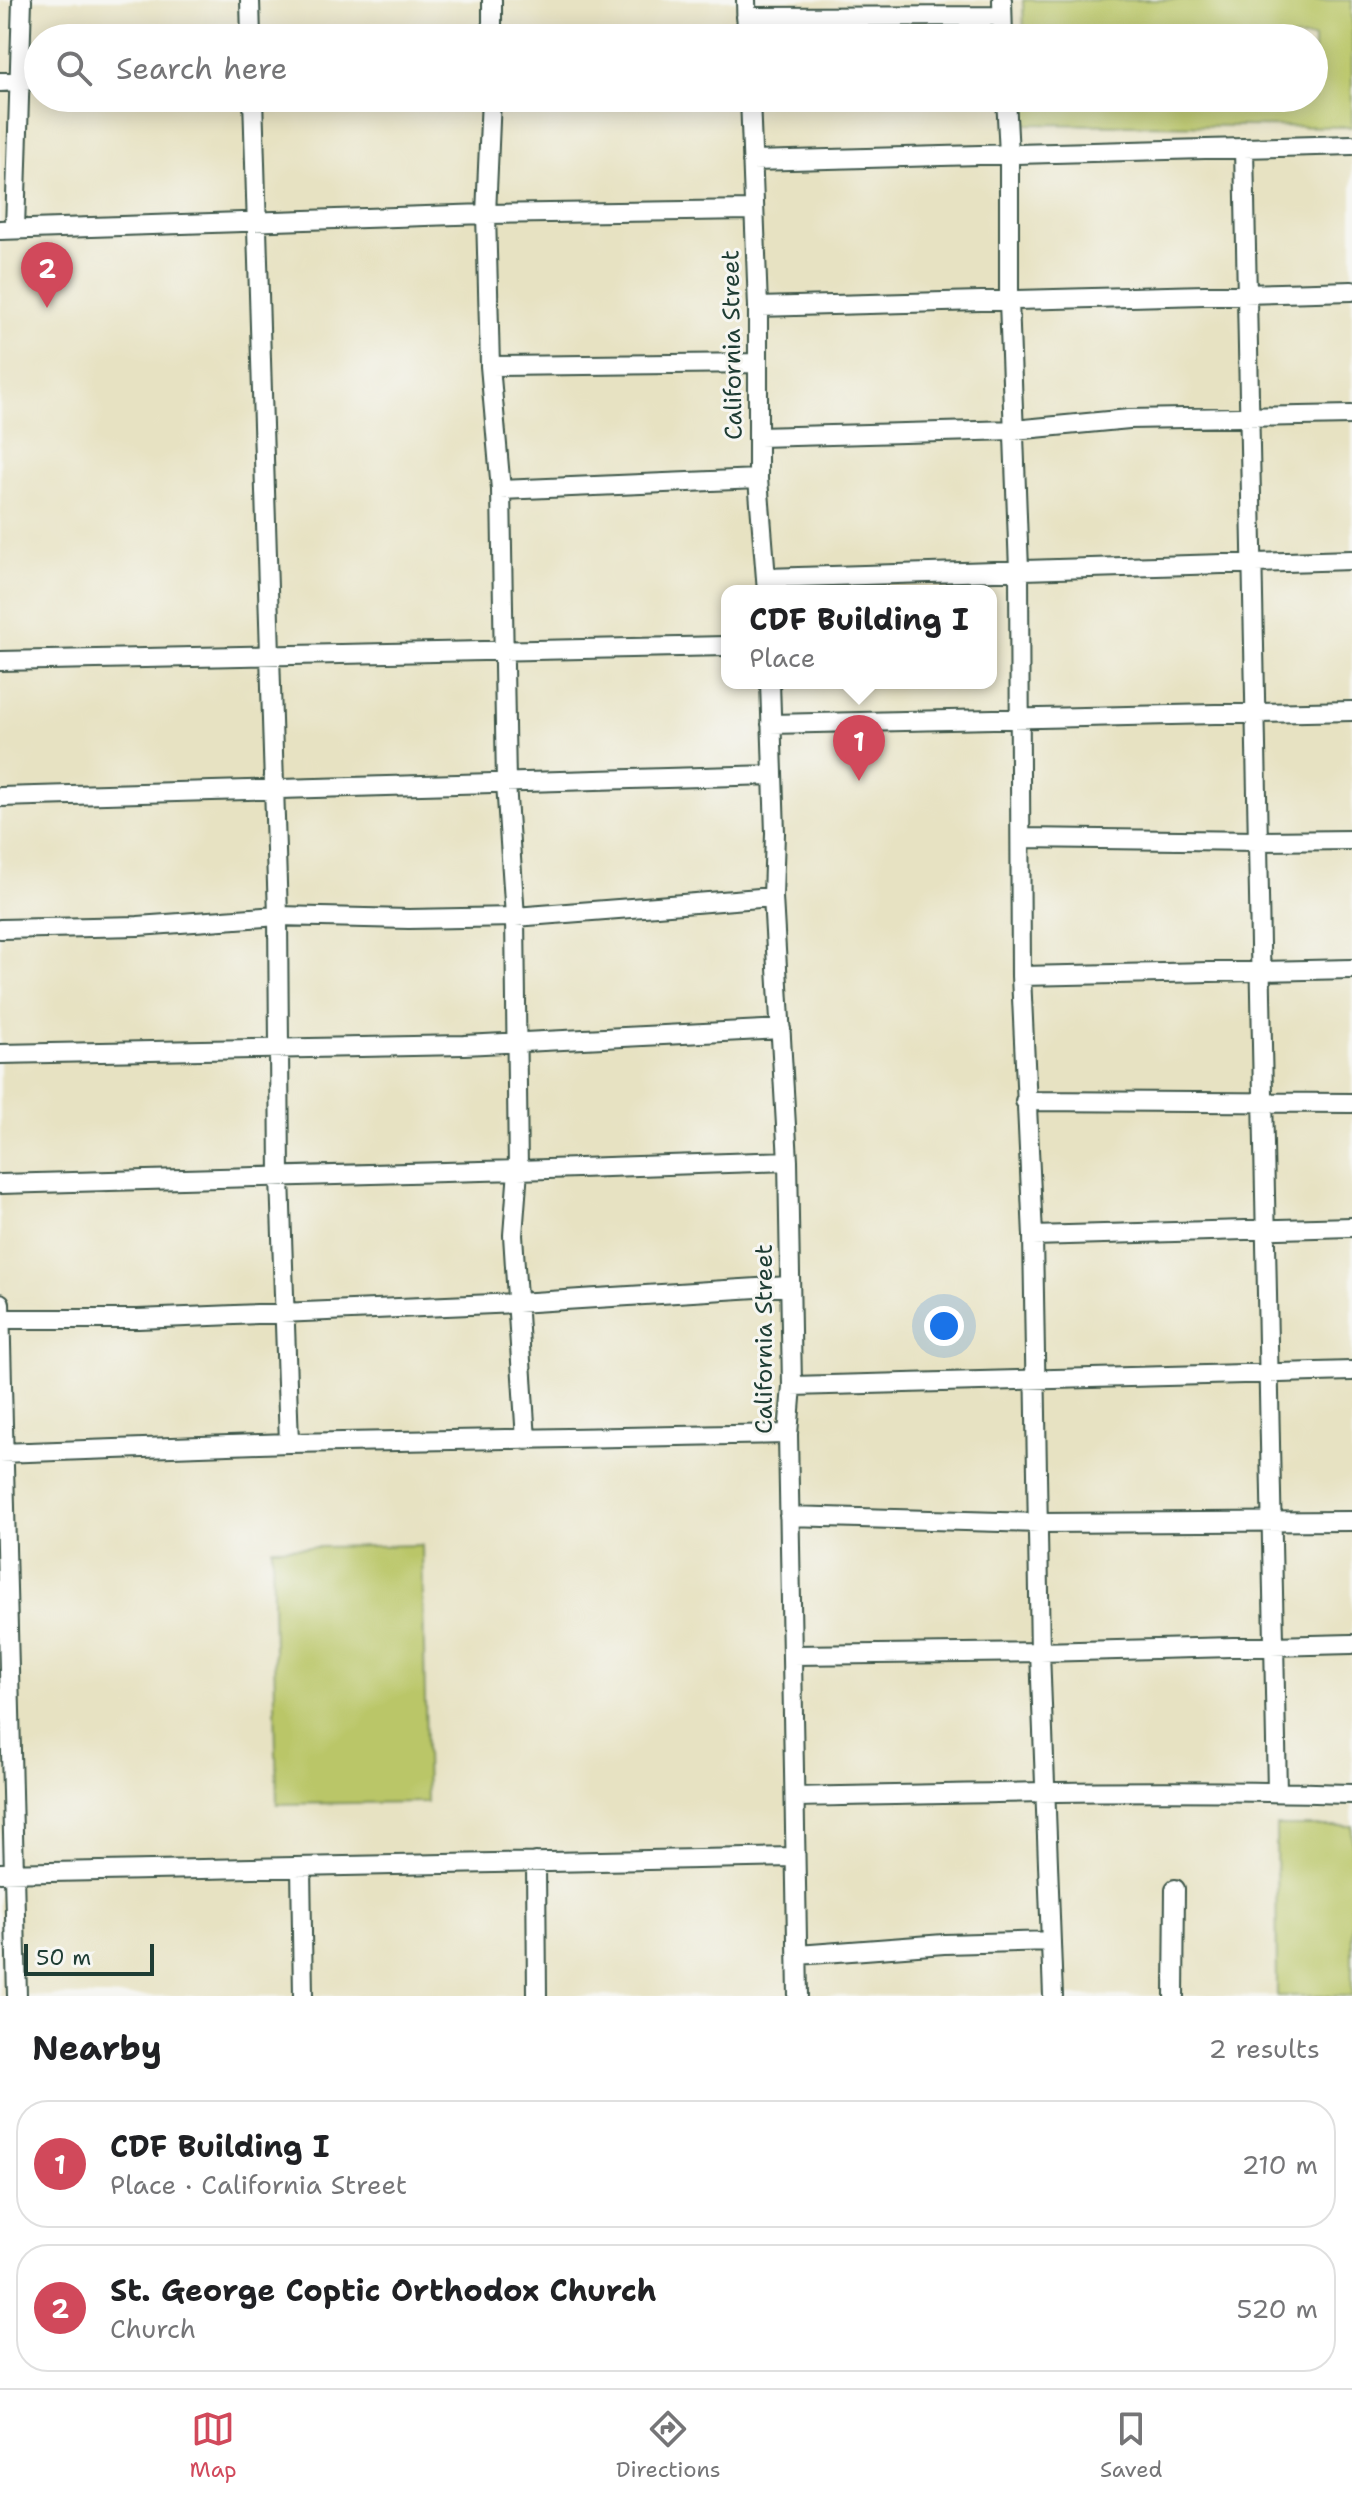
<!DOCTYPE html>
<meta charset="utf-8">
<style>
:root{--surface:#fff;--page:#f2f2f2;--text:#202124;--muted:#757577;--line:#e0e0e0;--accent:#d1495b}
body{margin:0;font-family:"Shantell Sans",sans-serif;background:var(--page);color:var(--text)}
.scale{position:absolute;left:24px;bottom:20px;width:130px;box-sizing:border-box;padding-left:8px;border:4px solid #1f3d34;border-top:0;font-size:22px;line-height:28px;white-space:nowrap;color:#1f3d34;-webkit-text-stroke:6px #f6f6f2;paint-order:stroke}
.you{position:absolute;left:944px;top:1326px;width:28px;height:28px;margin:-20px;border:6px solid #fff;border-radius:50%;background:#1a73e8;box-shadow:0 0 0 12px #1a73e833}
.badge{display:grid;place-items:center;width:52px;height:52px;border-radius:50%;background:var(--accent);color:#fff;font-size:26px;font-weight:700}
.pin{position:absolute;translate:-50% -66px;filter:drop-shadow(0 2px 4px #0008)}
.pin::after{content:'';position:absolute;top:42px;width:28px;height:24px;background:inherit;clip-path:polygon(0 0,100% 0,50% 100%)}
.popup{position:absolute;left:721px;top:585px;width:276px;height:104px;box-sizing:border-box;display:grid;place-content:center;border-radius:16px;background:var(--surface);filter:drop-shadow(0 2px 6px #0005);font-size:26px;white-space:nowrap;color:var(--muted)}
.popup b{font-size:30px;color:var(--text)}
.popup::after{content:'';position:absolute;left:50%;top:100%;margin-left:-16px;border:16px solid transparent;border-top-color:var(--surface)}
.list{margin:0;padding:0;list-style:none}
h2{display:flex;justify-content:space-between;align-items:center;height:104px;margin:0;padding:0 32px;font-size:34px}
h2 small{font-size:26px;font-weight:400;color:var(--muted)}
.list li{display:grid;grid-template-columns:52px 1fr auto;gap:24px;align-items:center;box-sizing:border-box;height:128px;margin:0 16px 16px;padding:0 16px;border:2px solid var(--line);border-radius:32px}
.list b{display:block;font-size:30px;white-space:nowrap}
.list p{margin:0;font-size:26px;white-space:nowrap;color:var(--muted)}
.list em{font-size:26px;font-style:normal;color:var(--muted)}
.icon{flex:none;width:44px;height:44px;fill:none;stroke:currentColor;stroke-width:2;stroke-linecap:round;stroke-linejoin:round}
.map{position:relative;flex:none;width:1352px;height:1996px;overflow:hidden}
.search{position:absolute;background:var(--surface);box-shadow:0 4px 20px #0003;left:24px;right:24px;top:24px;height:88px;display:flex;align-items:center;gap:20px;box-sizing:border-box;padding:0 28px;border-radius:44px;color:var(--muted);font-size:30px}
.sheet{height:392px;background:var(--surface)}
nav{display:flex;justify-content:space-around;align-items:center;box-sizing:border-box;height:112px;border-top:2px solid var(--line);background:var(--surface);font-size:22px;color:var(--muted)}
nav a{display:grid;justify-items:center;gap:4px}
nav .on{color:var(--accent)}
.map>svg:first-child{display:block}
.green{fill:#bac667;stroke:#6c824e;stroke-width:2}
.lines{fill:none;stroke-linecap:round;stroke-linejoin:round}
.minor-casing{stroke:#3d5649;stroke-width:22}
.minor{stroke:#fff;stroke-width:18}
.labels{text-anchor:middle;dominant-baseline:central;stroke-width:6;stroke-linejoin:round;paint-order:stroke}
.street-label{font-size:24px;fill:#1f3d34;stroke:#f6f6f2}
</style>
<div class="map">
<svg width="1352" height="1996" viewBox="0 0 1352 1996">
<rect width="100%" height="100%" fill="#f6f6f2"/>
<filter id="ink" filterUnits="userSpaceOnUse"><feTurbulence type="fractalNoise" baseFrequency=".0125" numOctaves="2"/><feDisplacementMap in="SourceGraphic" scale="16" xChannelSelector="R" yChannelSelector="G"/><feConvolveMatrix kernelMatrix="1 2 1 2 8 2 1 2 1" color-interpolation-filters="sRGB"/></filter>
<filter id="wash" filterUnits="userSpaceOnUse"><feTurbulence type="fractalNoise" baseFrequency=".006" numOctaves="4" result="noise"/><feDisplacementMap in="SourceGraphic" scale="32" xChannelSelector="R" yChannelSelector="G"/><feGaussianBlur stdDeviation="1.8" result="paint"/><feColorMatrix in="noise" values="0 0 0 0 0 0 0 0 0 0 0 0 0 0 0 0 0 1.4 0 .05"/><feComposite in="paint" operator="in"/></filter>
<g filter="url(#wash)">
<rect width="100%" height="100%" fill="#e7e2c2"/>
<path class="green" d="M1023 0H1352V127L1025 124V98H1314V38H1024Z
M422 1545 427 1802 277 1804 272 1548Z
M1276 1826H1352V1996H1277Z"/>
</g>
<g filter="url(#ink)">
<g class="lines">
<g class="minor-casing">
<path id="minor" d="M250 0 251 38
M746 0 747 38
M1002 0 1003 38
M746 17 1002 16
M492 38V0
M0 82 38 80
M253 98 278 916 280 1177 289 1443
M491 98 486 214 490 366 501 490 506 783 515 917 518 1170 513 1235 526 1440
M750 98 758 307V479L767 591
M1006 98 1009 154V301L1019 570 1021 976 1033 1236 1040 1652 1053 1996
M1244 148 1277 1792
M752 161 1352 145
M15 229 22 0
M0 230 486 214 752 210
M758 307 1352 291
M490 366 757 363
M758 437 1014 430 1129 419 1352 415
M501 490 758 479
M766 578 1352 560
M0 661 727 646
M770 683 775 833 773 897 788 1161 792 1386 788 1434 798 1996
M771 724 1352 711
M0 797 772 775
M1021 838 1258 841 1352 840
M0 929 138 926 278 916 409 919 515 917 773 897
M1021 976 1352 969
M0 1054 464 1045 781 1029
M1025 1101 1352 1103
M0 1184 518 1170 788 1161
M1033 1236 1352 1227
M0 1303 17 1996
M0 1319H138L517 1303 789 1286
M792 1386 1352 1371
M0 1453 289 1443 788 1434
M789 1516 1039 1523 1352 1521
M792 1655 1040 1652 1352 1644
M796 1797C981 1793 1167 1788 1352 1794
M536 1862 537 1996
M301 1867 303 1996
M0 1873 795 1857
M798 1955 944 1944 1051 1941
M1174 1996 1175 1889"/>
</g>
<use href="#minor" class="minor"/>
</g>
</g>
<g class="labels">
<g class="street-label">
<text transform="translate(732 345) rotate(-91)">California Street</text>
<text transform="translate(764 1339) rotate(-90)">California Street</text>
</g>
</g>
</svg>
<div class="scale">50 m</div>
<div class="you"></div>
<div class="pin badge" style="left:859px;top:781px">1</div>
<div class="popup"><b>CDF Building I</b>Place</div>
<div class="pin badge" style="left:47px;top:308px">2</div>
<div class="search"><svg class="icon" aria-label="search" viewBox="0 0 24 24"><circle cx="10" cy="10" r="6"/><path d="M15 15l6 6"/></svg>Search here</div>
</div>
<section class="sheet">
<h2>Nearby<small>2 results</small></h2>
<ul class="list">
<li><span class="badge">1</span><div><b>CDF Building I</b><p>Place · California Street</p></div><em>210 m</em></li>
<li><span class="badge">2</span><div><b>St. George Coptic Orthodox Church</b><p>Church</p></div><em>520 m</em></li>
</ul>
</section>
<nav>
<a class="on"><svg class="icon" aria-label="map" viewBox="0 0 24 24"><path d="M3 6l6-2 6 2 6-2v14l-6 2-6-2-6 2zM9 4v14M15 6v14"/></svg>Map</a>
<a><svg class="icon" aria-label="directions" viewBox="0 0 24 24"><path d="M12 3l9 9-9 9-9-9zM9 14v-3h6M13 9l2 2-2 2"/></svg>Directions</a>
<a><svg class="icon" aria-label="saved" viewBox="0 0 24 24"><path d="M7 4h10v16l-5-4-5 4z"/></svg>Saved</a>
</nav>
